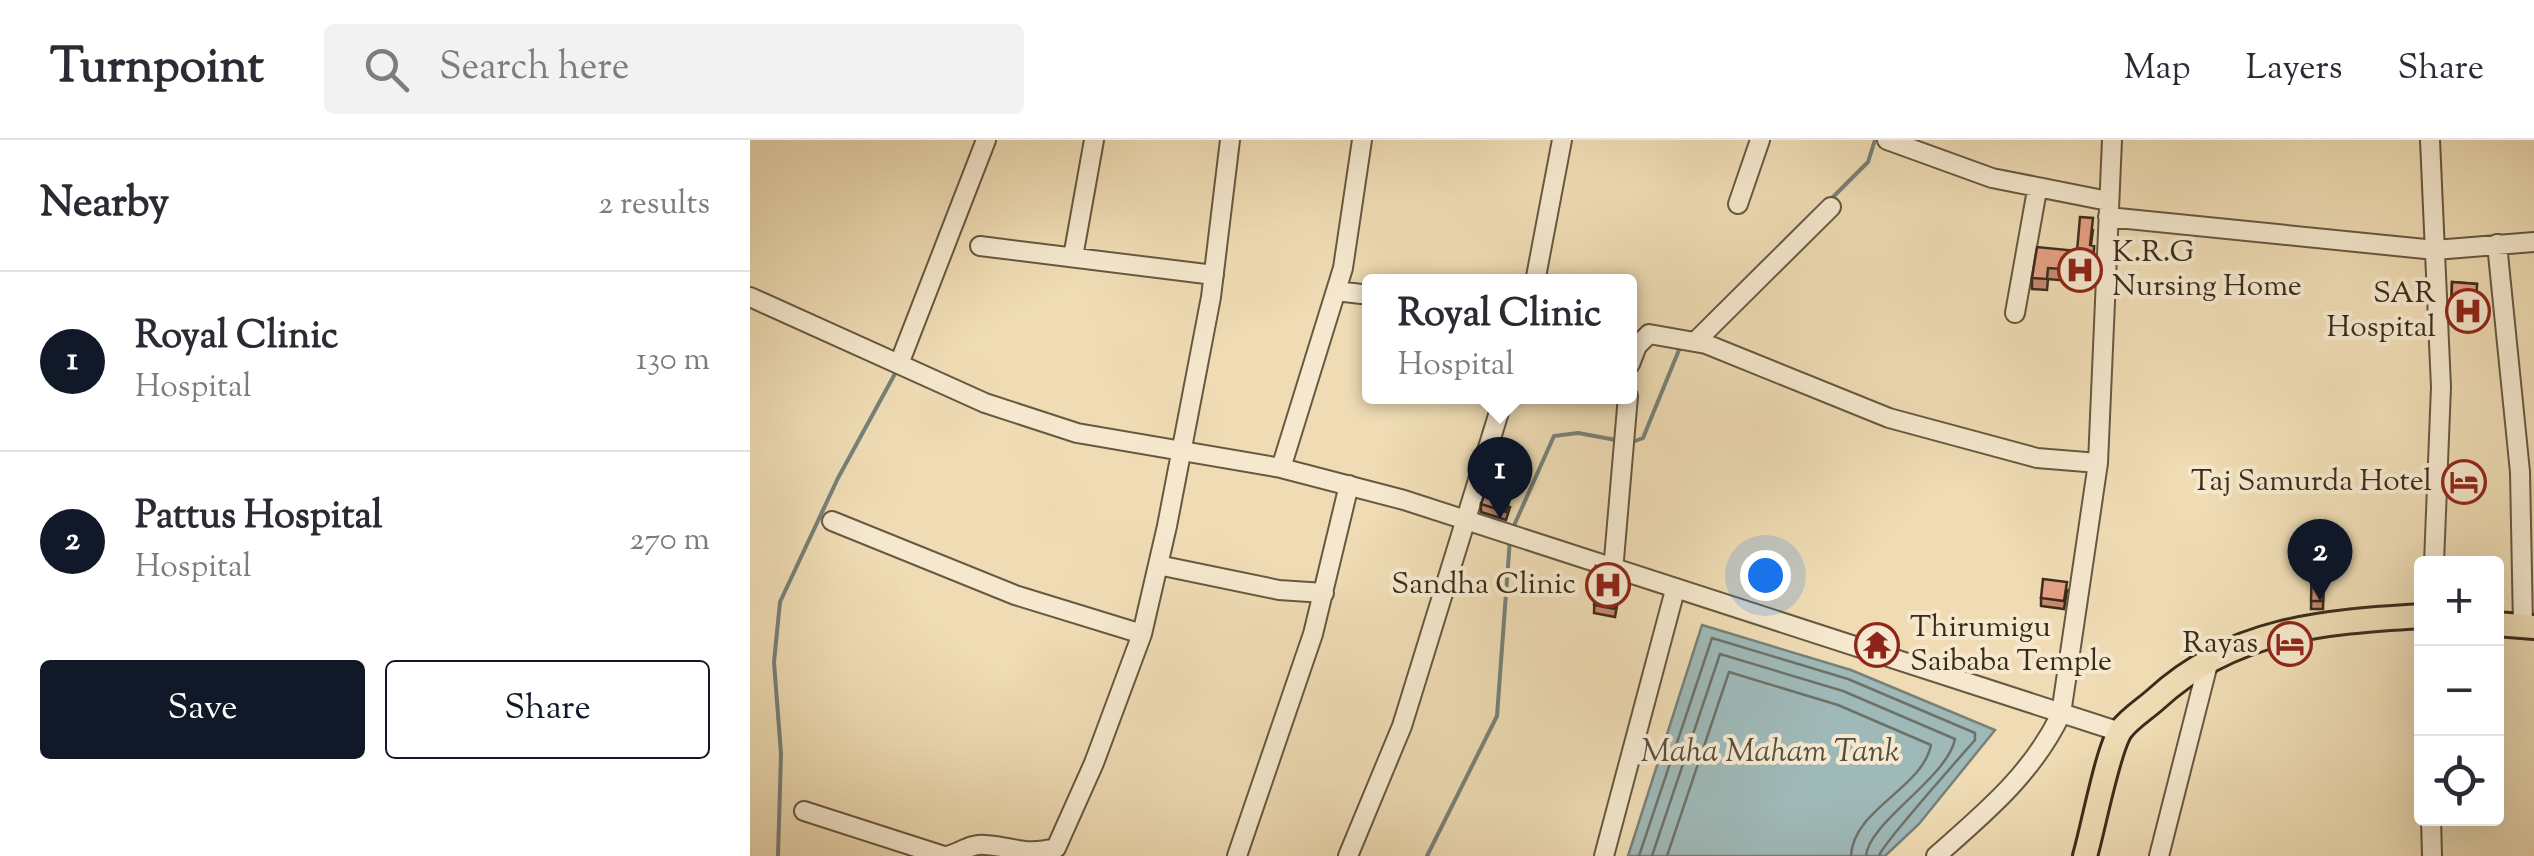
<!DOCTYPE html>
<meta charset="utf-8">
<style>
:root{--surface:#fff;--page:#f2f2f3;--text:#2b2b33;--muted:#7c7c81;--line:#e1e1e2;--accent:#111827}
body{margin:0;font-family:"Sorts Mill Goudy",serif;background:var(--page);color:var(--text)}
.controls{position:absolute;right:30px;bottom:30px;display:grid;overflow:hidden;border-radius:10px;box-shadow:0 10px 40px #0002}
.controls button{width:90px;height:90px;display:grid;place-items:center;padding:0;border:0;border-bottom:2px solid var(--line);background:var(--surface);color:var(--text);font:50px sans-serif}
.you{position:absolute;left:1015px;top:435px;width:35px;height:35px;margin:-25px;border:8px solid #fff;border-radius:50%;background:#1a73e8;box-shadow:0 0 0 15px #1a73e833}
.badge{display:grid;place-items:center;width:65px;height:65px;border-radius:50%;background:var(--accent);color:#fff;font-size:32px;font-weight:700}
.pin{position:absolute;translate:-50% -82px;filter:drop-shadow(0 2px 5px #0008)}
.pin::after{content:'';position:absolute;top:52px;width:35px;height:30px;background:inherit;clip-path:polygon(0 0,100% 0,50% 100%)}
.popup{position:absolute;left:612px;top:134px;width:275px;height:130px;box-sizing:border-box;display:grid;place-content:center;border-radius:10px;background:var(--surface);filter:drop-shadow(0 2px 8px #0005);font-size:32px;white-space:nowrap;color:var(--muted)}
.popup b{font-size:38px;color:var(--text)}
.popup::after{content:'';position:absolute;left:50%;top:100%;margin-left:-20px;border:20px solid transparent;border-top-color:var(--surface)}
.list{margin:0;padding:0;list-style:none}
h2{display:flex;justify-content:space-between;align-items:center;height:130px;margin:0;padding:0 40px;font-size:42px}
h2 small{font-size:32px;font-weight:400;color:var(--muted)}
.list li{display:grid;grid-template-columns:65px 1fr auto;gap:30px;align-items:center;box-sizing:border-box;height:180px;padding:0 40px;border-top:2px solid var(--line)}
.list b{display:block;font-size:38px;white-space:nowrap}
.list p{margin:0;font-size:32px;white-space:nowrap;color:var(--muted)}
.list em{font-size:32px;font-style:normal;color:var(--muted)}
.actions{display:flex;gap:20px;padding:30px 40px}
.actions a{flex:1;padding:22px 0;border:2px solid var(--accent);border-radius:10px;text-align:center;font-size:35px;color:var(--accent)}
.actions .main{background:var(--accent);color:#fff}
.icon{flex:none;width:55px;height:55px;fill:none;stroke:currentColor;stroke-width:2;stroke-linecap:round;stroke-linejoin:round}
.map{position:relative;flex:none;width:1784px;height:716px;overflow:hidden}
header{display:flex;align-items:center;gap:60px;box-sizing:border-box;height:140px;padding:0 50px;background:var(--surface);border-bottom:2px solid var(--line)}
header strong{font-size:48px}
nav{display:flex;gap:55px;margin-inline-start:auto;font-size:35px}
.search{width:700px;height:90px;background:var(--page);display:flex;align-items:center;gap:25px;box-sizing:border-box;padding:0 35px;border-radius:10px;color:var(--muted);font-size:38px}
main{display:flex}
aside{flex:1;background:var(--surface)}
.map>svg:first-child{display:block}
.water{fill:#9fb9b8;stroke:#778179;stroke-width:2.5}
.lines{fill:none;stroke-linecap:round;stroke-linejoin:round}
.shore{stroke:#6c7269;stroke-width:2.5}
.stream{stroke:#778179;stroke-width:4}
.minor-casing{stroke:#675840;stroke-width:22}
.major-casing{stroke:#3a2c1a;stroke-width:28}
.minor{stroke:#f5e8ce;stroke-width:18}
.major{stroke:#efdcb4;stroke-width:22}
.wall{fill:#c78a73;stroke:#3a2c1a;stroke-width:2.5}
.building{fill:#e7a086;stroke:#3a2c1a;stroke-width:2.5}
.labels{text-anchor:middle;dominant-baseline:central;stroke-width:8;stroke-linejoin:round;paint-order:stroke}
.poi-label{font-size:30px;fill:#3a2c1a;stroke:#f5e8ce;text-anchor:end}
.water-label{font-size:32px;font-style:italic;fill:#534f42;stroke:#f5e8ce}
</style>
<header>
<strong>Turnpoint</strong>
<div class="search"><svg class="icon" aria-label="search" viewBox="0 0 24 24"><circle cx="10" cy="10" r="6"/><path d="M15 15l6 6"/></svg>Search here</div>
<nav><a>Map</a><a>Layers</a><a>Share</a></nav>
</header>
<main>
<aside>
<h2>Nearby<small>2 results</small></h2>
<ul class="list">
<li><span class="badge">1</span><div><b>Royal Clinic</b><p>Hospital</p></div><em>130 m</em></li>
<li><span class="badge">2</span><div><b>Pattus Hospital</b><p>Hospital</p></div><em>270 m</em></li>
</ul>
<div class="actions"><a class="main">Save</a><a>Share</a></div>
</aside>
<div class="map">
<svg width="1784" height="716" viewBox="0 0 1784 716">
<rect width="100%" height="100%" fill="#efdcb4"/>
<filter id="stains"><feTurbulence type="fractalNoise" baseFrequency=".002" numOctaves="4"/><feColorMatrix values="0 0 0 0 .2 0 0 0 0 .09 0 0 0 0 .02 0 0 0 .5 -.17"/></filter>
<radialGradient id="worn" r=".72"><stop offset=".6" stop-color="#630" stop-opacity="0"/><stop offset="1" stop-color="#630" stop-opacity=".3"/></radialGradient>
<path class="water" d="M952 485 1101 530 1245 590 1169 684 1135 716H878Z"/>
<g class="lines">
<path class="shore" d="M889 716 962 498 1098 539 1225 593V600C1211 616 1130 707 1129 716
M902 716 970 514 1093 551 1205 599C1198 637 1118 683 1116 716
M917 716 979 532 1088 565 1181 605C1172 649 1103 669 1101 716"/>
<path class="stream" d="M1081 59 1118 22 1125 0
M880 303 893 298 931 205
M762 390 804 296 828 293 866 300
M28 716 31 614 24 522 30 462 88 338 147 230
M677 716 747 576 760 399"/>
<g class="minor-casing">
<path id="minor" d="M1137 0 1242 38 1358 61
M1680 0 1691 247 1684 423
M988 64 1010 0
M1358 77 1685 110 1784 102
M1747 104 1770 332 1773 486
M230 106 464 135
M323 117 344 0
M785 142 812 0
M586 151 620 155
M0 157 235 263 327 293 531 328 654 360 1370 592
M1265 173 1287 50
M945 202 1081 67
M149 224 236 0
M880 224 887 206 899 194 956 204 1139 278 1287 318 1348 323
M531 328 593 128 612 0
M82 381 265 455 392 494
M408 425 529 450 574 453
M863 431 878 256
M54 671 194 716
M1681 678 1682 716
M197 716C210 713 221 703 235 705 266 707 273 716 306 708L344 623 392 494 417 386 461 157 480 0
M487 716 563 494 599 345
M598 716 652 586 754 256
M854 716 925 450
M1186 716C1236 672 1282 634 1311 574L1348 323 1362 0
M1409 716 1459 520"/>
</g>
<g class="major-casing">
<path id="major" d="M1746 484 1784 487
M1335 716C1343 689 1358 608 1371 590 1380 578 1395 569 1406 559 1482 489 1572 482 1672 476"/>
</g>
<use href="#minor" class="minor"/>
<use href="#major" class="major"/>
</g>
<path class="wall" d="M1343 89 1341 105 1344 106 1343 143 1298 139 1297 150 1282 149V138L1327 111Z
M1702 142 1727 144 1725 186 1701 184Z
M731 364 760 367 756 380 731 372Z
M846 427 869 455 865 477 844 473Z
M1562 429H1574L1573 469H1561Z
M1317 450 1314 469 1291 466V458Z"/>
<path class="building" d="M1330 77 1343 78 1340 105 1344 106 1343 131 1298 128 1297 139 1282 138 1287 107 1327 111Z
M1702 142 1727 144 1725 178 1701 176Z
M735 353 760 359 756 372 731 364Z
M846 427 863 435 861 445 869 447 865 469 844 465Z
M1562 429H1574L1573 461H1561Z
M1293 439 1317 442 1314 461 1291 458Z"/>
<defs>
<g id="hospital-ring" transform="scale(2.25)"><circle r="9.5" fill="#f5e8ce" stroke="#8f2418" stroke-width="1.5"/><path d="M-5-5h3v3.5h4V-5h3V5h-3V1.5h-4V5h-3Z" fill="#8f2418"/></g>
<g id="hotel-ring" transform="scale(2.25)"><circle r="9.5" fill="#f5e8ce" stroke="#8f2418" stroke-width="1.5"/><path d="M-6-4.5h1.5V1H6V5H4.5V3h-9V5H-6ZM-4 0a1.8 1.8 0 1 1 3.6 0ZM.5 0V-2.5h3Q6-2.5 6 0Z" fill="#8f2418"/></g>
<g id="temple-ring" transform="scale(2.25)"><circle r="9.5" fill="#f5e8ce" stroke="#8f2418" stroke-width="1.5"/><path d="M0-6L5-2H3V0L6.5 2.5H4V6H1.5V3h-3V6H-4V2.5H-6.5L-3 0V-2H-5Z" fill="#8f2418"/></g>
</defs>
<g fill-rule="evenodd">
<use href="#hospital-ring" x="1330" y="130"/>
<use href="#hospital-ring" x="1718" y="171"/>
<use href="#hotel-ring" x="1714" y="342"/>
<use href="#hospital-ring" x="858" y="445"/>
<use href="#hotel-ring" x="1540" y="504"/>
<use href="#temple-ring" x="1127" y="505"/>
</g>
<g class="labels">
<g class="poi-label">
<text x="1362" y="113" text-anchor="start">K.R.G<tspan x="1362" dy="34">Nursing Home</tspan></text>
<text x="1686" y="154">SAR<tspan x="1686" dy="34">Hospital</tspan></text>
<text x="1682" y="342">Taj Samurda Hotel</text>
<text x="826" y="445">Sandha Clinic</text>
<text x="1160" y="488" text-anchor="start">Thirumigu<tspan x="1160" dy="34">Saibaba Temple</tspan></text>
<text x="1508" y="504">Rayas</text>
</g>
<g class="water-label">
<text x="1020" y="613">Maha Maham Tank</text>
</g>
</g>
<rect width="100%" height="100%" filter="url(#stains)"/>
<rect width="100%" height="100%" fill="url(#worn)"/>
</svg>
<div class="controls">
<button>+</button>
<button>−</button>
<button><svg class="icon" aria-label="locate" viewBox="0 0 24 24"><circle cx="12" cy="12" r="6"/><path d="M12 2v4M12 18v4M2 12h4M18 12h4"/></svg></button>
</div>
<div class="you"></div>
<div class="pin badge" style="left:750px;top:379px">1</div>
<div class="popup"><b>Royal Clinic</b>Hospital</div>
<div class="pin badge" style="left:1570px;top:461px">2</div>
</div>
</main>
